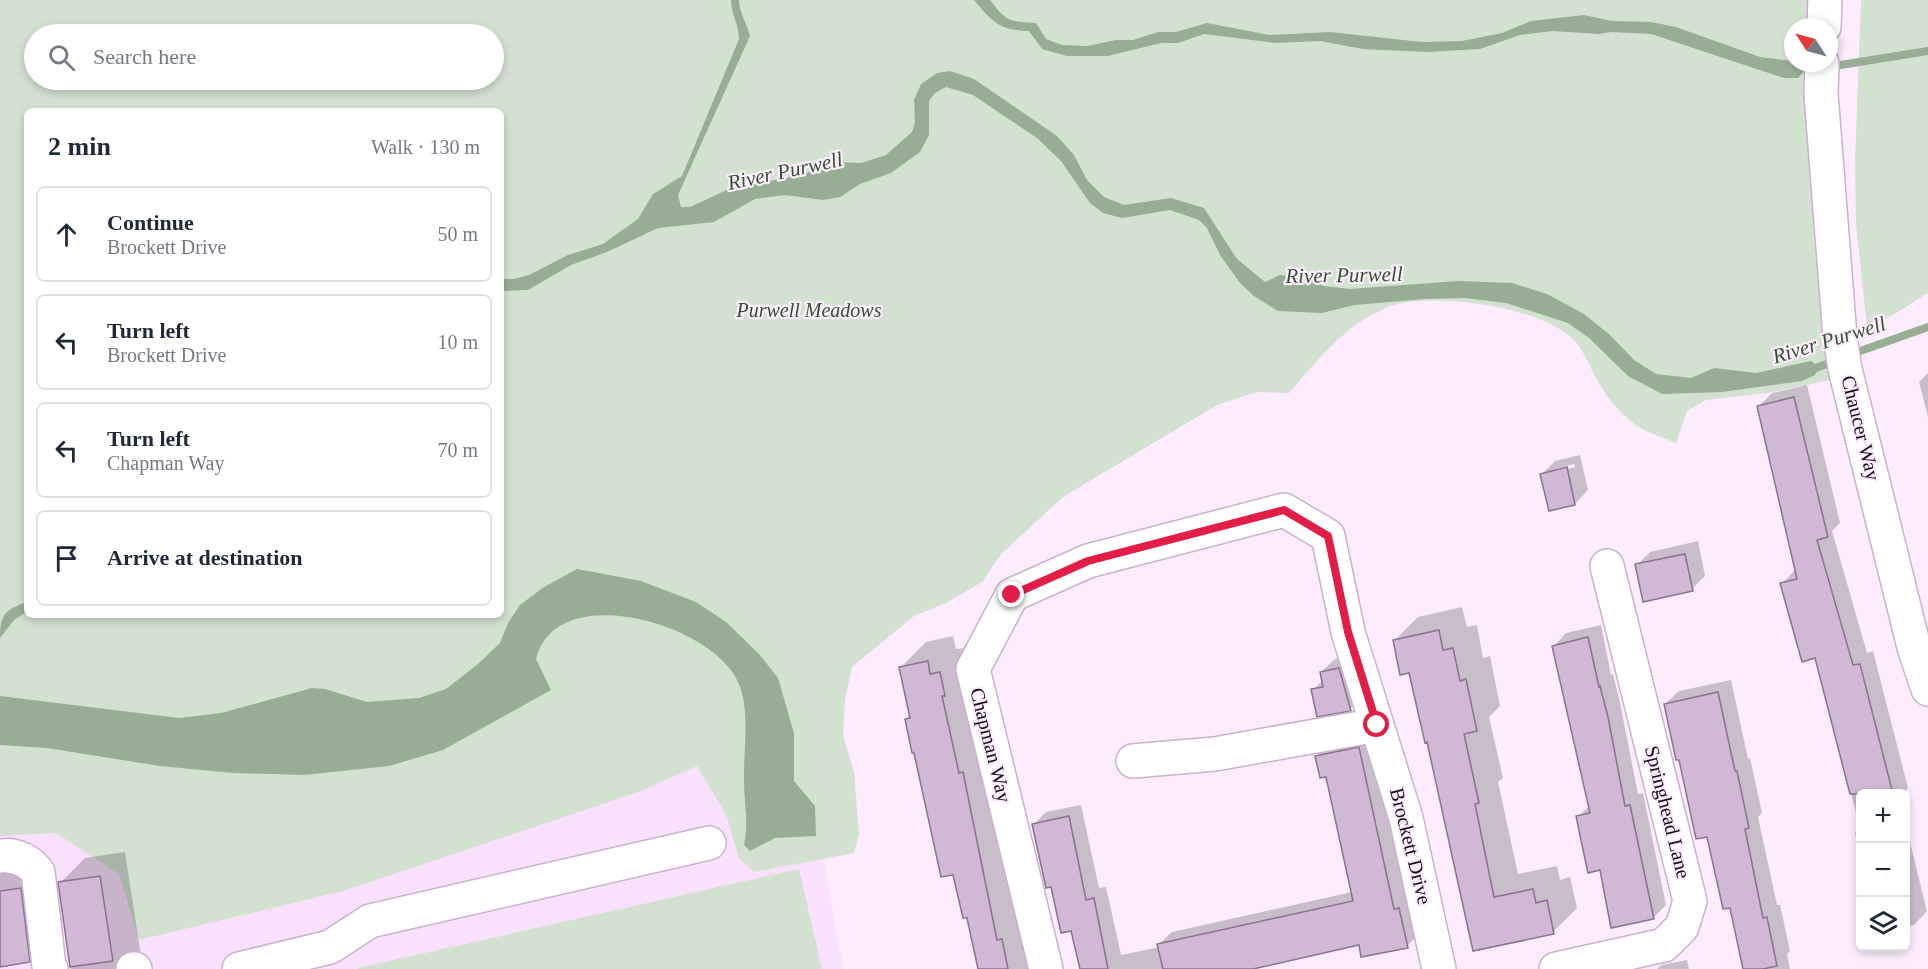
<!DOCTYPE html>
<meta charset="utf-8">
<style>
:root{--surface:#fff;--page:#f6f6f7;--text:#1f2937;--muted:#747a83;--line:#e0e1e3}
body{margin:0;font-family:Georgia,serif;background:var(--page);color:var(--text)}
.controls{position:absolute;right:18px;bottom:18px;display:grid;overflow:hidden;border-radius:9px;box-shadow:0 3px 9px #0003}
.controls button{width:54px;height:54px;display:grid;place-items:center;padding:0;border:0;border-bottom:2px solid var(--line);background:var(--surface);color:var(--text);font:30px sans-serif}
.compass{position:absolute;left:1784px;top:18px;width:54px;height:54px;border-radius:50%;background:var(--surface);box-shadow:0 3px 9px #0003;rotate:306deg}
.stop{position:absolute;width:18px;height:18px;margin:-14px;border:4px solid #e11d48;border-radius:50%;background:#fff}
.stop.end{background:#e11d48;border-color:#fff;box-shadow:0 2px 6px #0008}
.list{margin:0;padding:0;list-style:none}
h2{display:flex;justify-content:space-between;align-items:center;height:78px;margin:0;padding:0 24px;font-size:26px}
h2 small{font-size:20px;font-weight:400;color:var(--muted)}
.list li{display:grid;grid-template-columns:39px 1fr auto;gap:18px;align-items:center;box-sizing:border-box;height:96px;margin:0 12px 12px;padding:0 12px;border:2px solid var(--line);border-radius:9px}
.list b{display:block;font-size:22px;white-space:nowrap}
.list p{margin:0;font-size:20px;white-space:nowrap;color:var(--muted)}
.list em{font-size:20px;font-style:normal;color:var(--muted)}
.icon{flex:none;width:33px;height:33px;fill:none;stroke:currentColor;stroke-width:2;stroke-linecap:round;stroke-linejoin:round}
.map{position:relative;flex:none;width:1928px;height:969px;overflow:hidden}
.search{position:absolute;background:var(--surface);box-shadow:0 3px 9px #0003;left:24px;top:24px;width:480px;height:66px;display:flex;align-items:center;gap:15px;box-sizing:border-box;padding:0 21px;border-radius:33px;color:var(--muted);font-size:22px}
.panel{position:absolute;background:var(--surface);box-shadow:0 3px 9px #0003;left:24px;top:108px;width:480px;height:510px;border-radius:9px}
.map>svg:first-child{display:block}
.built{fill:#f9e0fd}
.green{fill:#d3e1d1;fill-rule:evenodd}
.water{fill:#97ad94}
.shadow{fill:#0003;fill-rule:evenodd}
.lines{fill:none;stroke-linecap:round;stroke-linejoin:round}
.stream{stroke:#97ad94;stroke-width:8}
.building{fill:#d1b8d5;stroke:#8a738e;stroke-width:1.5}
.minor-casing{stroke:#cab1ce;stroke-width:36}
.minor{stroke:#fff;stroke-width:33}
.route{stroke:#e11d48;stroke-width:8}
.labels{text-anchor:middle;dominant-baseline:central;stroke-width:4.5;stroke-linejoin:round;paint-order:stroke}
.park-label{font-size:20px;font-style:italic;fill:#31522c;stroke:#fcecfe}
.street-label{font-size:20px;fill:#150d17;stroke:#fcecfe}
.water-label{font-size:21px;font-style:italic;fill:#32532d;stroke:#fcecfe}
</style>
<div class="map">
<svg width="1928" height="969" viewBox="0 0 1928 969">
<rect width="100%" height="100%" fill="#fcecfe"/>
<path class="built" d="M697 766 726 815 739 858 754 872 823 859 843 969H0V836L56 833 119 874 139 940 343 891 640 791Z"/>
<path class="green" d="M0 0H1809L1808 27H1793V63H1807L1814 240 1831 380 1767 393 1706 400 1687 411 1676 443C1665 438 1652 434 1642 429 1623 418 1606 397 1596 378 1589 366 1583 348 1573 339 1539 307 1447 295 1402 303 1391 304 1378 312 1368 317 1338 334 1312 367 1289 393L1257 392 1217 405 1063 497 1001 554 982 582 946 603 914 616 852 667 845 700 843 736 854 772 859 834 854 853 754 872 739 858 726 815 697 766 641 791 343 891 139 940 119 874 56 833 0 836ZM34 34H494V80H34ZM27 111H501V615H27Z
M1861 0H1928V293L1893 315 1867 328 1856 223 1855 163Z
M799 869 822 969H358V968Z"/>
<path class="water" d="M731 0H739C739 12 747 24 750 36L678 195 681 207H690L731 188 802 175 832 162 861 163 886 155 912 132 915 122 914 100 921 84 937 73 950 71 974 79 1057 136 1074 155 1087 180 1104 197 1124 205 1171 198 1204 208 1237 259 1265 282 1280 275 1300 278 1324 286 1350 289 1458 281 1512 283 1547 294 1584 314 1610 335 1634 360 1656 374 1691 378 1714 368 1756 373 1811 361 1819 368 1815 375 1802 381 1722 392 1662 394 1628 376 1589 338 1568 323 1506 303 1465 298 1425 299 1355 305 1322 313 1278 311 1254 296 1240 283 1220 255 1207 228 1199 220 1170 210 1122 218 1103 213 1090 203 1061 161 1037 138 973 95 946 87 935 93 929 101V135L920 152 891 173 860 184 840 197 823 200 785 195 755 199 714 222 658 228 607 252 571 265 528 290 501 291V279H514L529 275 568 255 603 244 638 219 653 194 682 176 739 39C739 25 731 14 731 0Z
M974 0H990C1007 22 1008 21 1036 23L1046 39 1062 45 1087 46 1116 40H1133L1158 32H1176L1207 23 1269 35 1330 32 1422 42 1462 41 1502 33 1531 21 1584 15 1612 21 1651 22 1676 27 1760 57 1793 61V63H1800L1807 68 1798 78H1784L1651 34 1611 32 1599 34 1553 31 1520 35 1480 49 1427 52 1363 49 1320 41 1276 43 1204 34 1178 43H1161L1108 56H1067L1042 49 1029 31C998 30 993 22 974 0Z
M577 569 641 581 696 602 726 622 759 654 778 678 794 733V781L815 806 816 836 775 838 750 851 744 845C749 820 744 805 744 781 743 751 751 710 738 682 713 624 556 578 536 659L551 690 443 750 389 766 304 775 233 773 160 766 47 748 0 745V696L179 718 221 713 312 688 325 689 367 702 419 698 446 689 478 664 500 643 508 623 520 605 544 587Z
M27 602V612L14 620 0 638C0 614 5 610 27 602Z"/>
<path class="shadow" d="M1928 373V417L1919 382Z
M1807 385 1840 523 1832 531 1867 653 1873 651 1908 788 1902 794H1860V856L1855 833 1860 828 1816 657 1782 584 1795 570 1758 407 1772 393Z
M1580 455 1588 490 1575 504 1542 474 1555 461ZM1574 464 1575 467 1555 472V469Z
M1698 541 1705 576 1692 589 1637 565 1650 552Z
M1462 607 1467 627 1477 625 1483 658 1490 656 1500 706 1489 717 1503 778 1498 782 1518 874 1557 866 1560 880 1570 877 1577 908 1553 932 1474 949 1428 740 1410 671 1394 641 1418 617Z
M1601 625 1611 675 1613 674 1620 703 1638 794 1643 793 1666 905 1653 918 1601 869 1578 817 1590 805 1554 646 1566 633Z
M953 636 956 649 965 648 1051 969H980L968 916 906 719 911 715 901 667 926 642Z
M1353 655 1363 696 1350 709 1313 690 1323 680 1321 672 1335 659Z
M1731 680 1748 759 1750 758 1762 813 1758 817 1777 905H1780L1790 951 1787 954 1790 969H1743L1731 906 1708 835 1680 758 1665 704 1679 691Z
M1371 736 1407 898 1419 934 1407 946 1360 944 1245 969H1081L1072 929 1052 885 1033 825 1046 812 1081 805 1099 888 1106 887 1121 955 1160 947 1159 944 1172 932 1352 892 1327 775 1317 757 1329 744Z
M1906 826 1927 911 1914 925 1906 927Z
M21 848 55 935 29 961 0 966V851Z
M125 852 143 969H71L60 883 85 858Z
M1687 960 1689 969H1657L1661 965Z"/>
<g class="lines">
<path class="stream" d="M1828 67 1928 51
M1849 355 1928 327
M1810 370 1838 360"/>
</g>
<path class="building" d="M1794 397 1828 537 1817 540 1853 665 1860 664 1893 794H1850L1815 658 1802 662 1780 583 1797 579 1757 406Z
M1567 467 1575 505 1549 511 1540 474Z
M1685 554 1693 591 1643 602 1635 564Z
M1439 630 1443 650 1453 648 1460 681 1466 679 1477 731 1464 734 1479 803 1475 804 1494 897 1533 889 1536 903 1547 900 1554 934 1473 951 1427 742 1425 743 1409 673 1400 675 1393 640Z
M1588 637 1599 687 1600 686 1608 717 1625 806 1630 805 1654 919 1611 928 1600 870 1588 873 1582 845 1576 816 1590 813 1552 646Z
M928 661 930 674 940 672 945 696H942L959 773 963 772 997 940 1002 939 1008 969H978L967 918H963L953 875 941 877 914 753H912L905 719 910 718 899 667Z
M1339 668 1351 711 1317 717 1311 689 1323 687 1320 672Z
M1718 692 1735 771H1737L1749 828 1745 829 1763 918 1767 917 1777 966 1763 969H1743L1730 908 1723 909 1707 837 1696 839 1679 760H1676L1664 704Z
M1359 747 1394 909 1399 908 1408 948 1361 957 1359 945 1253 969H1163L1157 944 1353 901 1326 777 1320 778 1315 756Z
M1069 816 1086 900 1094 898 1108 969H1080L1071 931 1061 933 1051 887 1046 888 1032 824Z
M100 876 113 961 70 967 58 882Z
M21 888 30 962 0 967V891Z"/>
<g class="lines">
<g class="minor-casing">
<path id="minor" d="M1824 27 1825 0
M1822 63 1821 94 1840 337 1845 369 1914 647 1928 689
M1133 761 1215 754 1377 725
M0 856C16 854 28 860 38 872L49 966 51 969
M133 969H135
M239 969 330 947 370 921 709 843
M1046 969 973 669 1012 595 1088 561 1284 510 1328 536 1348 632 1406 818 1439 969
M1556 969 1664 945 1682 927 1690 901 1607 566"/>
</g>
<use href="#minor" class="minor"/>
</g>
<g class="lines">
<path class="route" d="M1012 595 1088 561 1284 510 1328 536 1348 632 1377 725"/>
</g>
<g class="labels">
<g class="park-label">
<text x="809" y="310">Purwell Meadows</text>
</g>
<g class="street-label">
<text transform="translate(1861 428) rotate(76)">Chaucer Way</text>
<text transform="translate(991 745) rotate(76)">Chapman Way</text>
<text transform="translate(1668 812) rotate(76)">Springhead Lane</text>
<text transform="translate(1411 846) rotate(76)">Brockett Drive</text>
</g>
<g class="water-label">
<text transform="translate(785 171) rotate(-12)">River Purwell</text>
<text transform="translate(1344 275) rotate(-1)">River Purwell</text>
<text transform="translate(1829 340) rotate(-17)">River Purwell</text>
</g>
</g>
</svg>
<div class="controls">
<button>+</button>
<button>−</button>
<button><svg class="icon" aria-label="layers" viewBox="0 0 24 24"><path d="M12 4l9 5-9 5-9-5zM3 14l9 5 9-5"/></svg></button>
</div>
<svg class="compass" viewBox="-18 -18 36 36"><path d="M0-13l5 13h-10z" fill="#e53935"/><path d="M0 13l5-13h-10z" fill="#747a83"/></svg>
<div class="stop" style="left:1377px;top:725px"></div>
<div class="stop end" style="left:1012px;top:595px"></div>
<div class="search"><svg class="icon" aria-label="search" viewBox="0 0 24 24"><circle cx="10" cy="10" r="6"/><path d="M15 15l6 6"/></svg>Search here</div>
<section class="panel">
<h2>2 min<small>Walk · 130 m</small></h2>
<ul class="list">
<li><svg class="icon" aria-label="ahead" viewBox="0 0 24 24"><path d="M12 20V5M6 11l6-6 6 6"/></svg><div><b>Continue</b><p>Brockett Drive</p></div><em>50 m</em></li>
<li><svg class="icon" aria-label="left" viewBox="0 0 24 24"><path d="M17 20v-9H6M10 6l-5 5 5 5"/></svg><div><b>Turn left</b><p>Brockett Drive</p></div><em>10 m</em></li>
<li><svg class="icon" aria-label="left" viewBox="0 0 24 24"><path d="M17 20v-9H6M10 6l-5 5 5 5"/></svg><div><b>Turn left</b><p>Chapman Way</p></div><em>70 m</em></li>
<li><svg class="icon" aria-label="arrive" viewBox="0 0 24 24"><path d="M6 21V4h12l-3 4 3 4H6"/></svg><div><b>Arrive at destination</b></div></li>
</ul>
</section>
</div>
